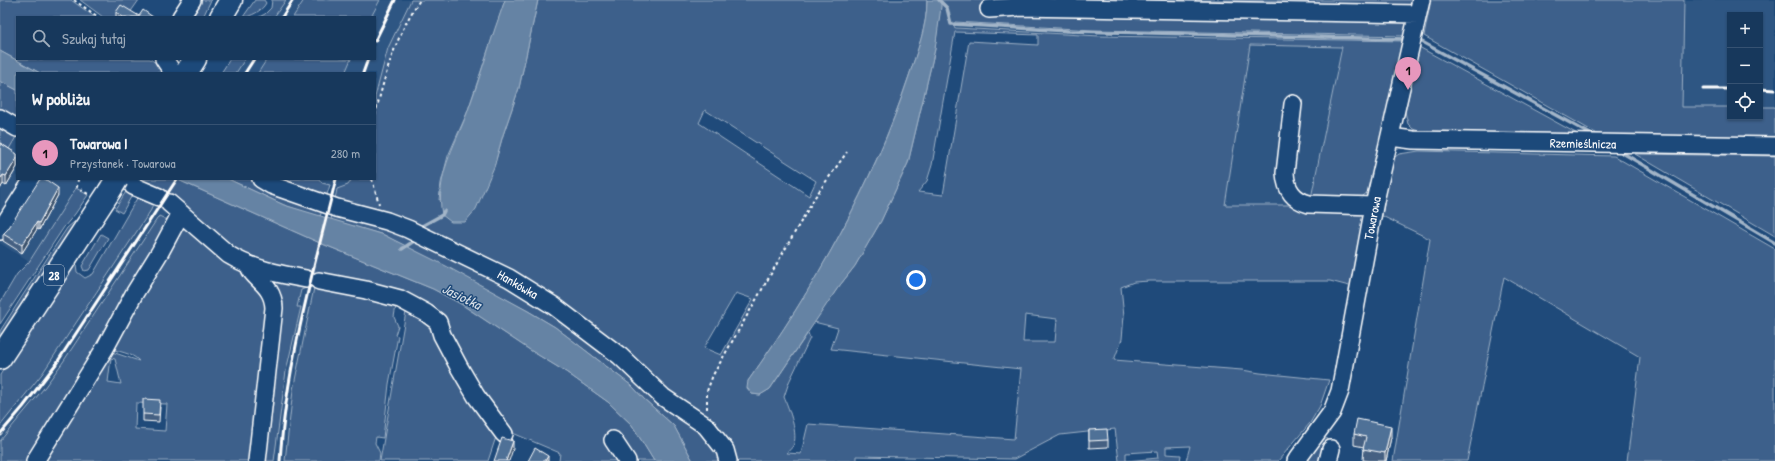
<!DOCTYPE html>
<html lang="pl">
<meta charset="utf-8">
<style>
:root{--surface:#17385c;--page:#203f62;--text:#f1f3f6;--muted:#9eacbb;--line:#365272;--accent:#e797bd}
body{margin:0;font-family:"Patrick Hand",sans-serif;background:var(--page);color:var(--text)}
.controls{position:absolute;right:12px;top:12px;display:grid;overflow:hidden;border-radius:0px;box-shadow:0 1px 3px #0004}
.controls button{width:36px;height:36px;display:grid;place-items:center;padding:0;border:0;border-bottom:1px solid var(--line);background:var(--surface);color:var(--text);font:20px sans-serif}
.you{position:absolute;left:916px;top:280px;width:14px;height:14px;margin:-10px;border:3px solid #fff;border-radius:50%;background:#1a73e8;box-shadow:0 0 0 6px #1a73e833}
.badge{display:grid;place-items:center;width:26px;height:26px;border-radius:50%;background:var(--accent);color:#111;font-size:13px;font-weight:700}
.pin{position:absolute;translate:-50% -33px;filter:drop-shadow(0 1px 2px #0008)}
.pin::after{content:'';position:absolute;top:21px;width:14px;height:12px;background:inherit;clip-path:polygon(0 0,100% 0,50% 100%)}
.list{margin:0;padding:0;list-style:none}
h2{display:flex;justify-content:space-between;align-items:center;height:52px;margin:0;padding:0 16px;font-size:17px}
h2 small{font-size:13px;font-weight:400;color:var(--muted)}
.list li{display:grid;grid-template-columns:26px 1fr auto;gap:12px;align-items:center;box-sizing:border-box;height:56px;padding:0 16px;border-top:1px solid var(--line)}
.list b{display:block;font-size:15px;white-space:nowrap}
.list p{margin:0;font-size:13px;white-space:nowrap;color:var(--muted)}
.list em{font-size:13px;font-style:normal;color:var(--muted)}
.icon{flex:none;width:22px;height:22px;fill:none;stroke:currentColor;stroke-width:2;stroke-linecap:round;stroke-linejoin:round}
.map{position:relative;flex:none;width:1775px;height:461px;overflow:hidden}
.search{position:absolute;background:var(--surface);box-shadow:0 1px 3px #0004;left:16px;top:16px;width:360px;height:44px;display:flex;align-items:center;gap:10px;box-sizing:border-box;padding:0 14px;border-radius:0px;color:var(--muted);font-size:15px}
.panel{position:absolute;background:var(--surface);box-shadow:0 1px 3px #0004;left:16px;top:72px;width:360px;height:108px;border-radius:0px}
.map>svg:first-child{display:block}
.built{fill:#2e5683}
.green{fill:#3c618b;stroke:#9eb0c5;fill-rule:evenodd}
.water{fill:#6583a4;stroke:#a3b5c8}
.lines{fill:none;stroke-linecap:round;stroke-linejoin:round}
.stream{stroke:#a3b5c8;stroke-width:3.5}
.minor-casing{stroke:#fff;stroke-width:20}
.major-casing{stroke:#fff;stroke-width:25}
.path{stroke:#fff;stroke-width:2;stroke-dasharray:3 3;stroke-linecap:butt}
.minor{stroke:#1f4a7a;stroke-width:17}
.major{stroke:#1f4a7a;stroke-width:22}
.rail{stroke:#fff;stroke-width:3}
.major-bridge-casing{stroke:#fff;stroke-width:25;stroke-linecap:butt}
.major-bridge{stroke:#1f4a7a;stroke-width:22}
.wall{fill:#456182;stroke:#fff}
.shaded-wall{fill:#384f6a;stroke:#fff}
.building{fill:#507197;stroke:#fff}
.labels{text-anchor:middle;dominant-baseline:central;stroke-width:3;stroke-linejoin:round;paint-order:stroke}
.shield{fill:#1f4a7a;stroke:#bcc9d7;stroke-width:1}
.shield-label{font-size:12px;font-weight:bold;fill:#fff}
.street-label{font-size:13px;fill:#fff;stroke:#1f4a7a}
.water-label{font-size:14px;font-style:italic;fill:#d8e0e8;stroke:#1f4a7a}
</style>
<div class="map">
<svg width="1775" height="461" viewBox="0 0 1775 461">
<rect width="100%" height="100%" fill="#1f4a7a"/>
<filter id="ink" filterUnits="userSpaceOnUse"><feTurbulence type="fractalNoise" baseFrequency=".025" numOctaves="2"/><feDisplacementMap in="SourceGraphic" scale="8" xChannelSelector="R" yChannelSelector="G"/><feConvolveMatrix kernelMatrix="1 2 1 2 8 2 1 2 1" color-interpolation-filters="sRGB"/></filter>
<g filter="url(#ink)">
<path class="built" d="M286 0H304L293 17H274Z
M380 0H411L388 48 375 97V73H345L351 59H375V17H371Z
M1684 0H1775V107H1760V15H1730V107H1682Z
M1250 44 1342 47 1309 205H1225Z
M245 59H267L258 73H236Z
M0 127 17 137V179H76V188L29 262 0 243Z
M319 179H352L348 185 339 189 322 183Z
M153 201 167 207 166 214 159 226 0 456V423L42 374 73 328Z
M307 287 316 288 288 461H272L291 334 301 290Z"/>
<path class="green" d="M0 0H71L95 17H17V59H150L168 71 167 73H40L0 51Z
M80 0H139L127 17H103Z
M201 0H211L203 17H189Z
M255 0H264L266 3C262 11 250 17 243 17Z
M272 0H286L274 17H259L265 14 271 8Z
M304 0H380L371 17H293Z
M411 0H505L467 113 448 156 441 183 439 200 494 167 503 135 519 88 538 0H927C927 27 917 51 909 76 873 184 814 289 748 381L752 394 760 395 770 389 808 333 810 338 789 382 784 397C789 409 799 435 793 446 791 449 788 451 787 453L801 454 808 424 1014 439 1021 369 831 349 838 328 814 322 837 289 855 266 881 221 908 163 935 49 941 0H1009L1411 18 1407 36 1093 30 955 22 954 27 956 28 1100 36 1407 41 1372 189 1359 199 1311 198 1342 47 1250 45 1225 205H1298L1362 213 1364 215 1353 287 1330 281H1150L1134 282 1121 287 1124 316 1122 339 1114 360 1242 370 1260 373 1329 380 1320 406 1310 423 1278 461H1186L1190 446 1166 447V454L1181 455 1180 461H1119L1115 429 1060 435 1014 459 856 456V461H732L725 442 562 309 334 204 337 189 348 185 352 179H375V97L388 48ZM955 32 1038 35V45L969 41 943 195 918 192 927 181 932 165ZM705 110 816 181 809 196 699 123ZM736 293 753 299 721 355 704 348ZM1025 315 1057 319 1055 342H1023ZM1157 451 1158 458 1126 461V453Z
M1026 0H1413L1411 5 1408 7Z
M1431 0H1684L1682 107H1730V117H1760V107H1775V138L1601 136 1424 36Z
M1419 47 1583 137 1424 133 1413 129 1408 124 1405 112Z
M230 59H245L236 73H221Z
M267 59H351L345 73H258Z
M0 81 17 90V121L0 111Z
M0 127 16 137 6 154 0 150Z
M1419 151 1614 156 1775 249V461H1627L1640 357 1504 277 1467 461H1393L1430 239 1382 216 1392 159 1399 154Z
M1635 154 1775 156V236Z
M132 179H176L320 243 433 289 461 304 530 350 566 372 608 402 632 425 654 461H634L610 430 604 438 619 461H559L560 453 508 431 439 319 258 265Z
M228 179H256L323 206 320 217 284 205Z
M267 179H319L322 183 330 185 325 201Z
M76 188 88 195 75 214 64 227 0 324V303L17 274 29 262Z
M127 190 132 195 131 197 122 213 115 209Z
M140 193 153 203 151 210 42 374 0 426V375L102 218 104 217 76 264 77 272 85 278 93 274Z
M333 209 386 225 554 309 702 427 725 461H693L674 426 644 399 632 386 555 327 528 311 384 235 331 220Z
M159 216 170 221 34 461H0V441L44 388 63 362Z
M80 217 0 341V331L23 295 67 228Z
M184 221 269 293 254 461H38L106 350 139 361C133 353 116 351 107 348ZM111 358 115 359 121 384 108 382ZM136 403 167 404 165 431 135 429Z
M101 234 108 238 89 270 84 271 82 266Z
M263 278 307 282 306 288 301 290 297 307H301L286 371 274 461H259L276 327Z
M315 283 396 306 394 317 398 326 395 335 398 336 389 384 383 438 376 437 375 443 380 453 379 461H285L293 390Z
M407 306 427 316 498 431 488 461H380Z
M1322 438 1328 439 1323 461H1308Z"/>
<path class="water" d="M505 0H538L519 88 503 135 494 167 476 209 465 222H451L442 215C435 176 454 148 467 113 481 76 491 37 505 0Z
M927 0H941V7L935 49 908 163 881 221 855 266 837 289 770 389 760 395 752 394 747 388 748 381C813 290 874 183 909 76 917 51 927 27 927 0Z
M0 51 40 73H17V90L0 81Z
M176 179H228L284 205 384 235 446 266 528 311 555 327 632 386 644 399 674 426 693 461H654L632 425 608 402 566 372 530 350 461 304 433 289 320 243Z"/>
<g class="lines">
<path class="stream" d="M939 0 947 8 951 24 1068 31 1406 39
M1422 42 1594 136
M1621 152 1775 243
M422 226 442 215 444 211
M402 249 414 241"/>
<g class="minor-casing">
<path id="minor" d="M989 9 1019 7 1418 14
M181 17 192 0
M164 59 170 68
M1293 104 1285 173C1286 189 1293 200 1309 204L1374 206
M0 118 17 128
M1390 137 1413 140 1775 146
M261 179 271 185 337 208 387 221 408 229 509 278 554 306 620 356 663 397 706 426 725 450 728 461
M133 186 159 197
M169 203 229 255C252 269 279 274 306 279
M0 231 33 179
M249 265C251 279 273 283 274 308L257 461
M319 281 366 290 400 299 426 313 438 322 442 335 459 367 476 396 504 434
M613 440 627 461
M35 461 105 348 134 294 160 252 181 213
M1296 461 1332 412 1340 391 1375 201 1421 0
M1328 461 1331 449"/>
</g>
<g class="major-casing">
<path id="major" d="M221 17 231 0
M186 73 195 59
M0 358 109 192"/>
</g>
<path class="path" d="M74 0 98 17
M375 115C385 75 396 34 420 0
M78 179 77 187 88 194
M372 179 379 204
M707 409V391L713 375 815 197 847 152"/>
<use href="#minor" class="minor"/>
<use href="#major" class="major"/>
<path class="rail" d="M282 17 293 0
M375 41 395 0
M245 73 254 59
M363 73 368 59
M1703 89H1730
M1760 89 1775 90
M0 434 23 407 56 364 177 179
M280 461C286 366 313 271 336 179"/>
<g class="major-bridge-casing">
<path id="major-bridge" d="M109 192 117 179"/>
</g>
<use href="#major-bridge" class="major-bridge"/>
</g>
<path class="wall" d="M116 12 139 16 153 17H116Z
M0 143 17 154V167L6 186 3 184 0 189Z
M58 195 39 230 37 229 22 253 3 241V234Z
M160 407 159 422 143 421V414Z
M1089 430 1108 440V447L1089 448Z
M1354 434 1391 437 1386 461H1369L1363 460 1364 447 1354 445Z"/>
<path class="shaded-wall" d="M17 158V167L6 186V176Z
M3 175V184L0 189V179Z
M58 188V195L39 230V223Z
M37 222V229L22 253V245Z
M1391 426V437L1386 461H1385V453Z
M513 441V449L509 461H506Z
M548 456V461H545Z"/>
<path class="building" d="M121 5 139 16 143 10 153 17H123L116 12Z
M0 143 17 154V158L6 176 3 175 0 179Z
M40 179H45L58 188 39 223 37 222 22 245 3 234 8 229Z
M143 399 160 400 159 415 143 414Z
M1357 419 1391 426 1385 453 1363 449 1366 437 1354 434Z
M1107 429 1108 440 1089 441V430Z
M502 438 513 441 506 461H494Z
M535 448 548 456 545 461H528Z"/>
</g>
<g class="labels">
<rect class="shield" x="44" y="265" width="20" height="20" rx="3"/>
<g class="shield-label">
<text x="54" y="275">28</text>
</g>
<g class="street-label">
<text transform="translate(1583 143) rotate(1)">Rzemieślnicza</text>
<text transform="translate(1372 218) rotate(-79)">Towarowa</text>
<text transform="translate(518 284) rotate(30)">Hankówka</text>
</g>
<g class="water-label">
<text transform="translate(462 296) rotate(26)">Jasiołka</text>
</g>
</g>
</svg>
<div class="controls">
<button>+</button>
<button>−</button>
<button><svg class="icon" aria-label="locate" viewBox="0 0 24 24"><circle cx="12" cy="12" r="6"/><path d="M12 2v4M12 18v4M2 12h4M18 12h4"/></svg></button>
</div>
<div class="you"></div>
<div class="pin badge" style="left:1408px;top:90px">1</div>
<div class="search"><svg class="icon" aria-label="search" viewBox="0 0 24 24"><circle cx="10" cy="10" r="6"/><path d="M15 15l6 6"/></svg>Szukaj tutaj</div>
<section class="panel">
<h2>W pobliżu<small></small></h2>
<ul class="list">
<li><span class="badge">1</span><div><b>Towarowa I</b><p>Przystanek · Towarowa</p></div><em>280 m</em></li>
</ul>
</section>
</div>
